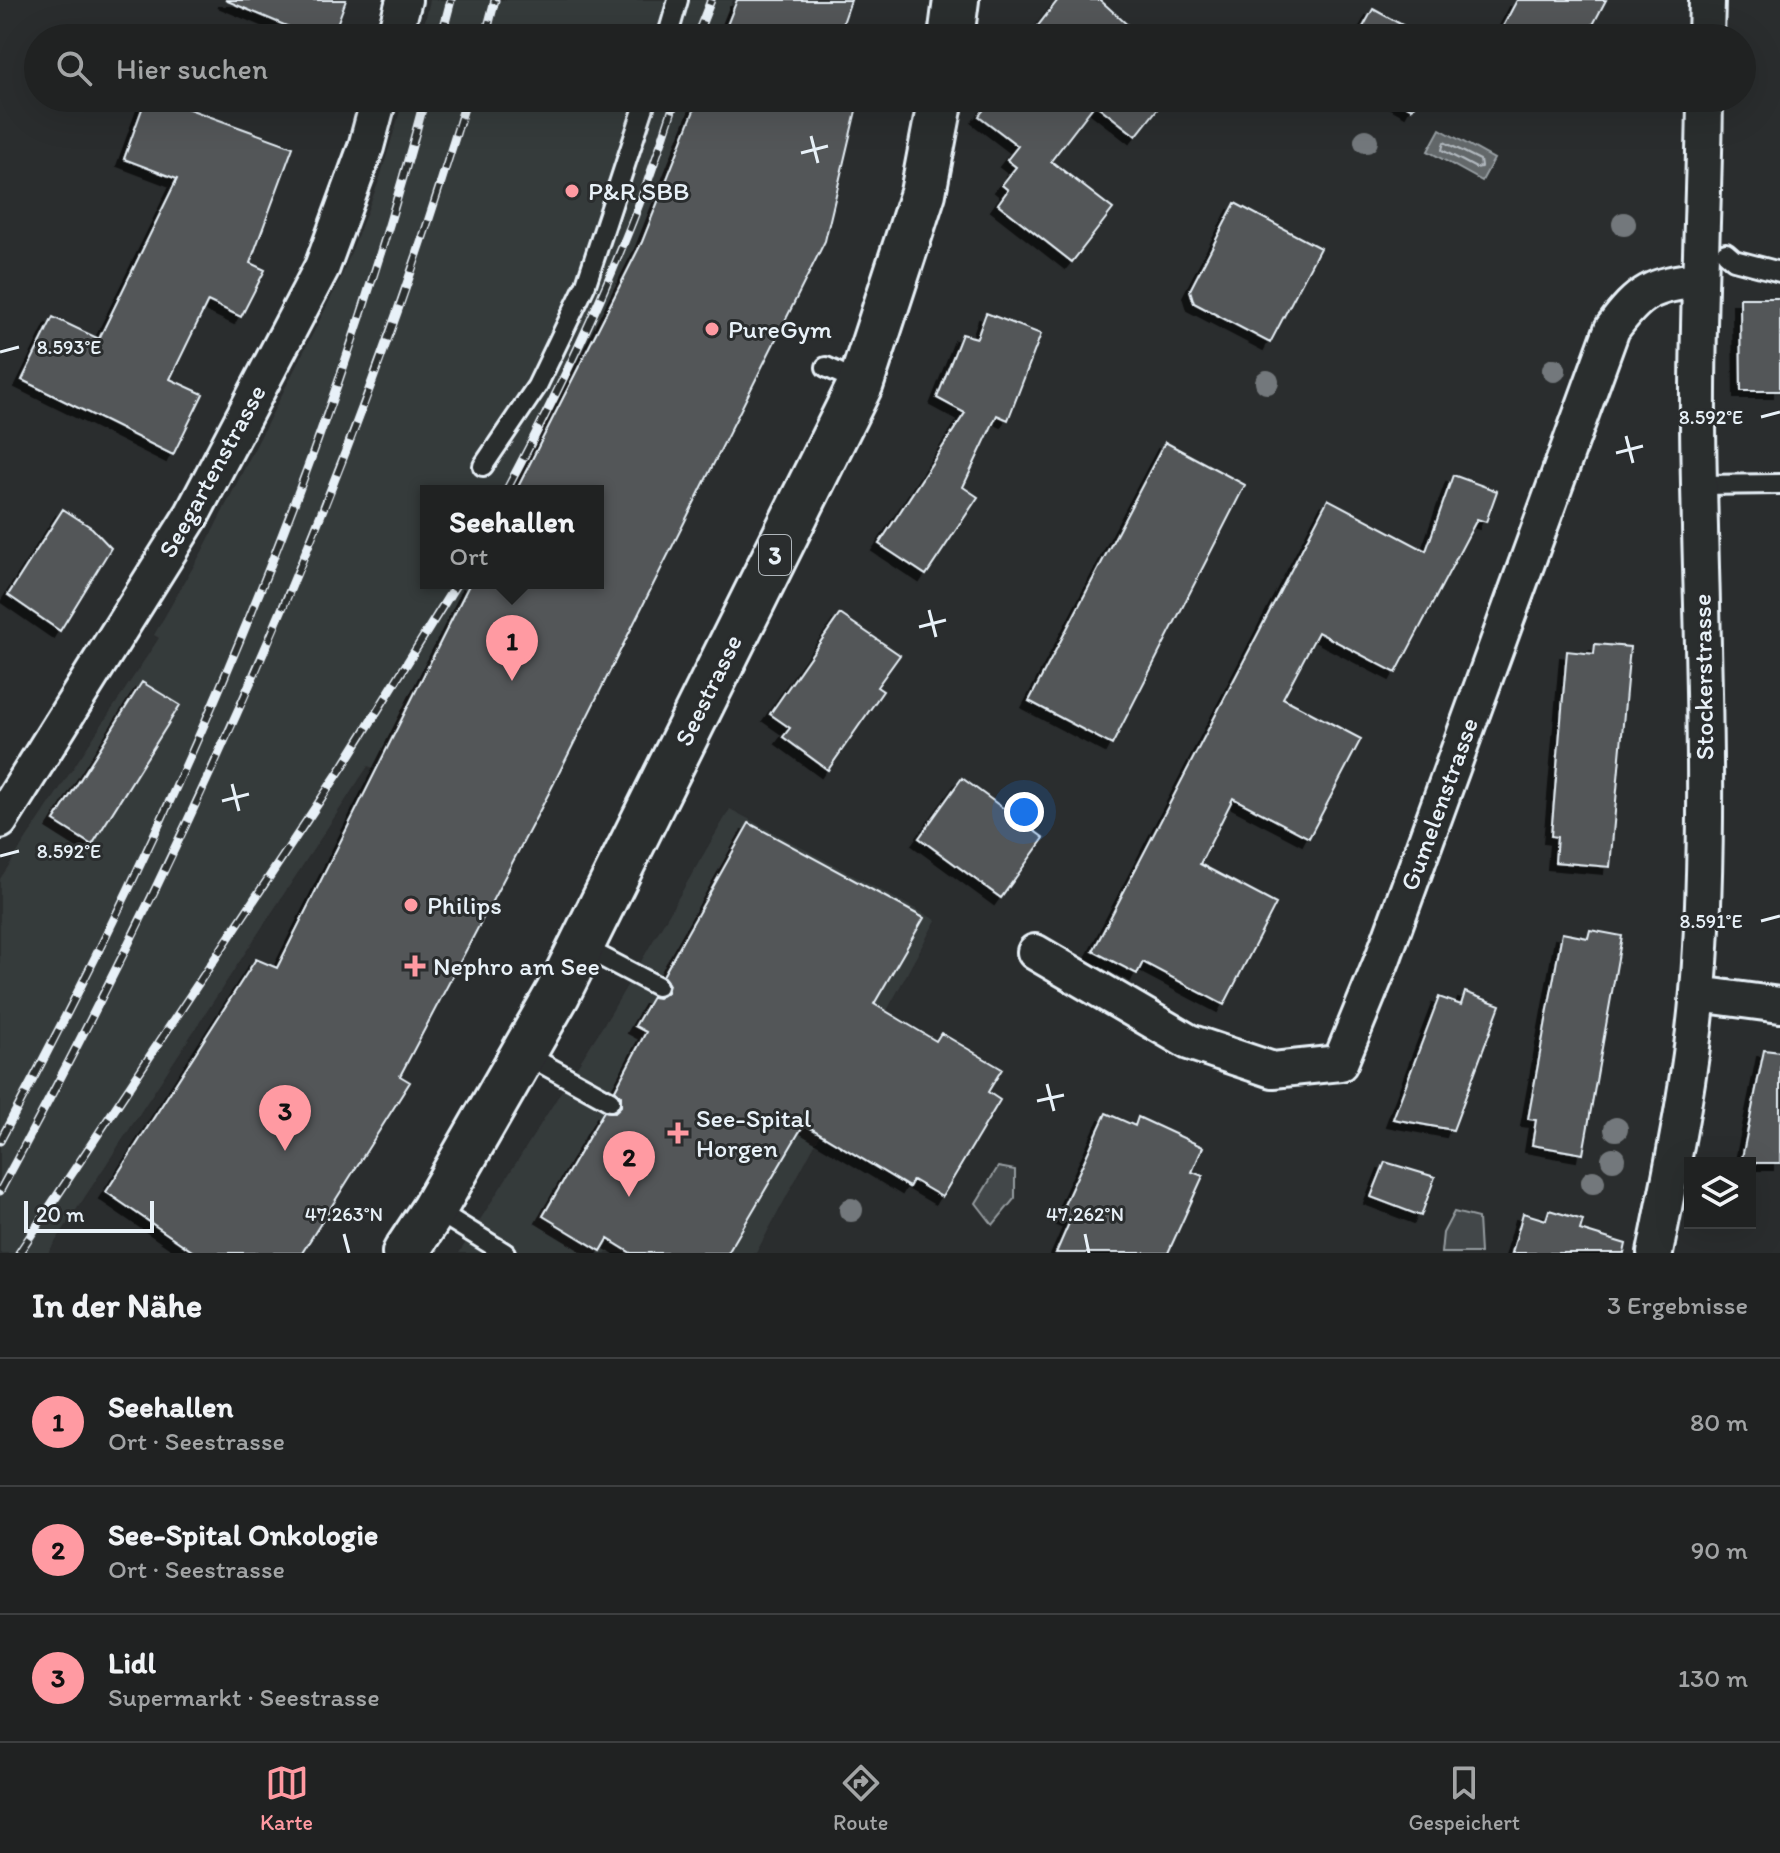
<!DOCTYPE html>
<html lang="de">
<meta charset="utf-8">
<style>
:root{--surface:#202222;--page:#2d2f2f;--text:#f1f3f6;--muted:#a2a4a5;--line:#3d3f40;--accent:#ff9aa2}
body{margin:0;font-family:Itim,sans-serif;background:var(--page);color:var(--text)}
.controls{position:absolute;right:24px;bottom:24px;display:grid;overflow:hidden;border-radius:0px;box-shadow:0 8px 32px #0002}
.controls button{width:72px;height:72px;display:grid;place-items:center;padding:0;border:0;border-bottom:2px solid var(--line);background:var(--surface);color:var(--text);font:40px sans-serif}
.scale{position:absolute;left:24px;bottom:20px;width:130px;box-sizing:border-box;padding-left:8px;border:4px solid #e8f1f8;border-top:0;font-size:22px;line-height:28px;white-space:nowrap;color:#e8f1f8;-webkit-text-stroke:6px #2a2d2e;paint-order:stroke}
.you{position:absolute;left:1024px;top:812px;width:28px;height:28px;margin:-20px;border:6px solid #fff;border-radius:50%;background:#1a73e8;box-shadow:0 0 0 12px #1a73e833}
.badge{display:grid;place-items:center;width:52px;height:52px;border-radius:50%;background:var(--accent);color:#111;font-size:26px;font-weight:700}
.pin{position:absolute;translate:-50% -66px;filter:drop-shadow(0 2px 4px #0008)}
.pin::after{content:'';position:absolute;top:42px;width:28px;height:24px;background:inherit;clip-path:polygon(0 0,100% 0,50% 100%)}
.popup{position:absolute;left:420px;top:485px;width:184px;height:104px;box-sizing:border-box;display:grid;place-content:center;border-radius:0px;background:var(--surface);filter:drop-shadow(0 2px 6px #0005);font-size:26px;white-space:nowrap;color:var(--muted)}
.popup b{font-size:30px;color:var(--text)}
.popup::after{content:'';position:absolute;left:50%;top:100%;margin-left:-16px;border:16px solid transparent;border-top-color:var(--surface)}
.list{margin:0;padding:0;list-style:none}
h2{display:flex;justify-content:space-between;align-items:center;height:104px;margin:0;padding:0 32px;font-size:34px}
h2 small{font-size:26px;font-weight:400;color:var(--muted)}
.list li{display:grid;grid-template-columns:52px 1fr auto;gap:24px;align-items:center;box-sizing:border-box;height:128px;padding:0 32px;border-top:2px solid var(--line)}
.list b{display:block;font-size:30px;white-space:nowrap}
.list p{margin:0;font-size:26px;white-space:nowrap;color:var(--muted)}
.list em{font-size:26px;font-style:normal;color:var(--muted)}
.icon{flex:none;width:44px;height:44px;fill:none;stroke:currentColor;stroke-width:2;stroke-linecap:round;stroke-linejoin:round}
.map{position:relative;flex:none;width:1780px;height:1253px;overflow:hidden}
.search{position:absolute;background:var(--surface);box-shadow:0 8px 32px #0002;left:24px;right:24px;top:24px;height:88px;display:flex;align-items:center;gap:20px;box-sizing:border-box;padding:0 28px;border-radius:44px;color:var(--muted);font-size:30px}
.sheet{height:488px;background:var(--surface)}
nav{display:flex;justify-content:space-around;align-items:center;box-sizing:border-box;height:112px;border-top:2px solid var(--line);background:var(--surface);font-size:22px;color:var(--muted)}
nav a{display:grid;justify-items:center;gap:4px}
nav .on{color:var(--accent)}
.map>svg:first-child{display:block}
.built{fill:#363a3b}
.green{fill:#424648;stroke:#959ca0;stroke-width:2}
.water{fill:#63686b;stroke:#989fa3;stroke-width:2}
.lines{fill:none;stroke-linecap:round;stroke-linejoin:round}
.shore{stroke:#b3bac0;stroke-width:2}
.building{fill:#535759;stroke:#e8f1f8;stroke-width:2;filter:url(#shadow)}
.lane-casing{stroke:#e8f1f8;stroke-width:24}
.street-casing{stroke:#e8f1f8;stroke-width:40}
.primary-casing{stroke:#e8f1f8;stroke-width:50}
.lane{stroke:#2a2d2e;stroke-width:18}
.street{stroke:#2a2d2e;stroke-width:34}
.primary{stroke:#2a2d2e;stroke-width:44}
.rail-casing{stroke:#e8f1f8;stroke-width:9}
.rail{stroke:#2a2d2e;stroke-width:6;stroke-dasharray:18;stroke-linecap:butt}
.tree{fill:#73787b}
.ticks{fill:none;stroke:#e8f1f8;stroke-width:3}
.poi-dot{fill:#ff9aa2;stroke:#2a2d2e;stroke-width:3}
.labels{text-anchor:middle;dominant-baseline:central;stroke-width:6;stroke-linejoin:round;paint-order:stroke}
.shield{fill:#2a2d2e;stroke:#afb6bb;stroke-width:2}
.shield-label{font-size:24px;font-weight:bold;fill:#e8f1f8}
.poi-label{font-size:26px;fill:#e8f1f8;stroke:#2a2d2e;text-anchor:start}
.street-label{font-size:26px;fill:#e8f1f8;stroke:#2a2d2e}
.ticks-label{font-size:20px;text-anchor:middle;fill:#e8f1f8;stroke:#2a2d2e;stroke-width:6;stroke-linejoin:round;paint-order:stroke}
</style>
<div class="map">
<svg width="1780" height="1253" viewBox="0 0 1780 1253">
<defs>
<filter id="shadow"><feDropShadow dx="-7" dy="7" stdDeviation="0" flood-color="#0009"/></filter>
</defs>
<rect width="100%" height="100%" fill="#2a2d2e"/>
<filter id="ink" filterUnits="userSpaceOnUse"><feTurbulence type="fractalNoise" baseFrequency=".0125" numOctaves="2"/><feDisplacementMap in="SourceGraphic" scale="16" xChannelSelector="R" yChannelSelector="G"/><feConvolveMatrix kernelMatrix="1 2 1 2 8 2 1 2 1" color-interpolation-filters="sRGB"/></filter>
<g filter="url(#ink)">
<path class="built" d="M430 0H733L718 38H421Z
M404 98H696L641 241 515 491H426V583H469L375 769 368 766 48 1253H0V879L159 638 154 635 203 550 340 280 379 181Z
M730 809 936 920 756 1253H459L611 1013Z"/>
<path class="green" d="M998 1167 1015 1170V1198L993 1225 976 1203Z
M1454 1212 1478 1218 1480 1253H1441L1443 1233Z"/>
<path class="water" d="M1440 129 1494 159 1482 181 1428 151Z"/>
<g class="lines">
<path class="shore" d="M1444 142 1480 160 1481 167 1476 168 1442 150Z"/>
</g>
<path class="building" d="M225 0H346L332 38H315Z
M737 0H851L838 38H722Z
M1058 0H1100L1142 38H1040L1034 31Z
M1517 0H1606L1586 38H1497Z
M1373 9 1426 38H1357Z
M146 98H159L293 147 250 263 265 270 241 317 208 301 170 379 203 394 173 455 22 380 53 317 99 339 177 179 124 159Z
M699 98H859L825 241 550 791 400 1076 410 1082 381 1128 302 1253H195L106 1192 256 959 277 968 470 583H598V491H516L642 242Z
M993 98H1166L1136 136 1095 104 1051 161 1113 209 1072 262 998 204 1008 190 1002 185 1016 167 1007 160 1018 146 979 116Z
M1392 98H1418L1412 109Z
M1235 203 1320 248 1270 343 1194 303 1190 290Z
M1740 298H1780V391H1741Z
M986 313 1041 334 1008 420 997 415 963 487 978 497 926 575 879 544 965 413 937 398 962 334 977 338Z
M1165 442 1245 485 1112 745 1029 701Z
M1453 475 1497 491 1486 522 1477 519 1396 673 1318 632 1283 698 1361 739 1309 838 1233 798 1200 864 1276 904 1224 1005 1143 962 1137 974 1093 951 1328 499 1426 551Z
M63 509 92 528 111 548 60 631 8 595Z
M840 614 900 655 877 687 883 691 828 770 783 737 790 728 770 714Z
M1595 644 1630 647 1610 867 1555 862 1557 837 1551 836 1567 651 1594 654Z
M142 682 180 705 92 845 54 821Z
M962 778 1044 838 1001 898 919 838Z
M749 823 924 918 874 1004 936 1041 941 1033 1002 1069 988 1092 1000 1100 942 1197 913 1180 909 1187 804 1124 728 1253H631L608 1239 601 1251 543 1216 604 1111 615 1112 621 1106V1096L615 1090 646 1032 635 1026 652 997 658 998 667 992 669 985 663 976Z
M1590 930 1622 936 1583 1154 1532 1145 1536 1120 1528 1119 1562 933 1588 938Z
M1465 992 1500 1005 1453 1130 1393 1119 1439 997 1461 1005Z
M1764 1050 1780 1052V1163H1741Z
M1106 1113 1135 1126 1138 1117 1203 1147 1192 1172 1203 1176 1168 1253H1056L1070 1221 1059 1216Z
M1385 1162 1435 1177 1421 1216 1371 1197Z
M1549 1210 1583 1220 1580 1230 1626 1244 1624 1253H1512L1523 1213 1546 1220Z"/>
<g class="lines">
<g class="lane-casing">
<path id="lane" d="M667 38 678 0
M1726 253 1734 260 1780 272
M826 367 861 383
M483 466 537 386 586 284 647 98
M1699 485 1780 484
M581 946 657 986
M525 1054 610 1101
M434 1209 505 1253"/>
</g>
<g class="street-casing">
<path id="street" d="M394 38 404 0
M1706 38 1707 0
M0 821 193 513 322 267 366 147 379 98
M1035 952 1189 1042 1273 1070 1340 1063 1383 958 1612 329C1640 291 1652 285 1699 280
M1698 994 1780 1005
M1655 1253C1672 1167 1691 1078 1698 991 1713 802 1700 612 1698 424 1697 315 1704 207 1705 98"/>
</g>
<g class="primary-casing">
<path id="primary" d="M951 38 956 0
M405 1253 434 1209 558 993 861 383 923 193 941 98"/>
</g>
<use href="#lane" class="lane"/>
<use href="#street" class="street"/>
<use href="#primary" class="primary"/>
<g class="rail-casing">
<path id="rail" d="M441 38 451 0
M485 38 495 0
M696 38 711 0
M506 491C574 363 633 236 676 98
M0 1141C178 812 329 461 425 98
M0 1191C190 842 353 479 467 98
M19 1253 343 766 457 583"/>
</g>
<use href="#rail" class="rail"/>
</g>
<g class="tree">
<circle cx="1366" cy="141" r="12"/>
<circle cx="1624" cy="224" r="12"/>
<circle cx="1554" cy="370" r="12"/>
<circle cx="1267" cy="382" r="12"/>
<circle cx="1616" cy="1129" r="12"/>
<circle cx="1613" cy="1159" r="12"/>
<circle cx="1593" cy="1182" r="12"/>
<circle cx="851" cy="1210" r="12"/>
</g>
</g>
<path class="ticks" d="M811 136 818 163M801 153 828 146M0 352 19 347M1761 417 1780 412M1626 436 1633 463M1616 453 1643 446M929 610 936 637M919 627 946 620M232 784 239 811M222 801 249 794M0 856 19 851M1761 921 1780 916M1047 1084 1054 1111M1037 1101 1064 1095M344 1234 349 1253M1085 1234 1089 1253"/>
<g class="poi-dot">
<circle cx="572" cy="191" r="8"/>
<circle cx="712" cy="329" r="8"/>
<circle cx="411" cy="905" r="8"/>
<path d="M411 954h8v8h8v8h-8v8h-8v-8h-8v-8h8z"/>
<path d="M674 1121h8v8h8v8h-8v8h-8v-8h-8v-8h8z"/>
</g>
<g class="labels">
<rect class="shield" x="759" y="535" width="32" height="40" rx="6"/>
<g class="shield-label">
<text x="775" y="555">3</text>
</g>
<g class="poi-label">
<text x="588" y="191">P&amp;R SBB</text>
<text x="728" y="329">PureGym</text>
<text x="427" y="905">Philips</text>
<text x="433" y="966">Nephro am See</text>
<text x="696" y="1118">See-Spital<tspan x="696" dy="30">Horgen</tspan></text>
</g>
<g class="street-label">
<text transform="translate(212 471) rotate(-61)">Seegartenstrasse</text>
<text transform="translate(1703 677) rotate(-91)">Stockerstrasse</text>
<text transform="translate(708 690) rotate(-64)">Seestrasse</text>
<text transform="translate(1439 804) rotate(-70)">Gumelenstrasse</text>
</g>
</g>
<g class="ticks-label">
<text x="69" y="354">8.593°E</text>
<text x="1711" y="424">8.592°E</text>
<text x="69" y="858">8.592°E</text>
<text x="1711" y="928">8.591°E</text>
<text x="344" y="1221">47.263°N</text>
<text x="1085" y="1221">47.262°N</text>
</g>
</svg>
<div class="controls">
<button><svg class="icon" aria-label="layers" viewBox="0 0 24 24"><path d="M12 4l9 5-9 5-9-5zM3 14l9 5 9-5"/></svg></button>
</div>
<div class="scale">20 m</div>
<div class="you"></div>
<div class="pin badge" style="left:512px;top:681px">1</div>
<div class="popup"><b>Seehallen</b>Ort</div>
<div class="pin badge" style="left:629px;top:1197px">2</div>
<div class="pin badge" style="left:285px;top:1151px">3</div>
<div class="search"><svg class="icon" aria-label="search" viewBox="0 0 24 24"><circle cx="10" cy="10" r="6"/><path d="M15 15l6 6"/></svg>Hier suchen</div>
</div>
<section class="sheet">
<h2>In der Nähe<small>3 Ergebnisse</small></h2>
<ul class="list">
<li><span class="badge">1</span><div><b>Seehallen</b><p>Ort · Seestrasse</p></div><em>80 m</em></li>
<li><span class="badge">2</span><div><b>See-Spital Onkologie</b><p>Ort · Seestrasse</p></div><em>90 m</em></li>
<li><span class="badge">3</span><div><b>Lidl</b><p>Supermarkt · Seestrasse</p></div><em>130 m</em></li>
</ul>
</section>
<nav>
<a class="on"><svg class="icon" aria-label="map" viewBox="0 0 24 24"><path d="M3 6l6-2 6 2 6-2v14l-6 2-6-2-6 2zM9 4v14M15 6v14"/></svg>Karte</a>
<a><svg class="icon" aria-label="directions" viewBox="0 0 24 24"><path d="M12 3l9 9-9 9-9-9zM9 14v-3h6M13 9l2 2-2 2"/></svg>Route</a>
<a><svg class="icon" aria-label="saved" viewBox="0 0 24 24"><path d="M7 4h10v16l-5-4-5 4z"/></svg>Gespeichert</a>
</nav>
